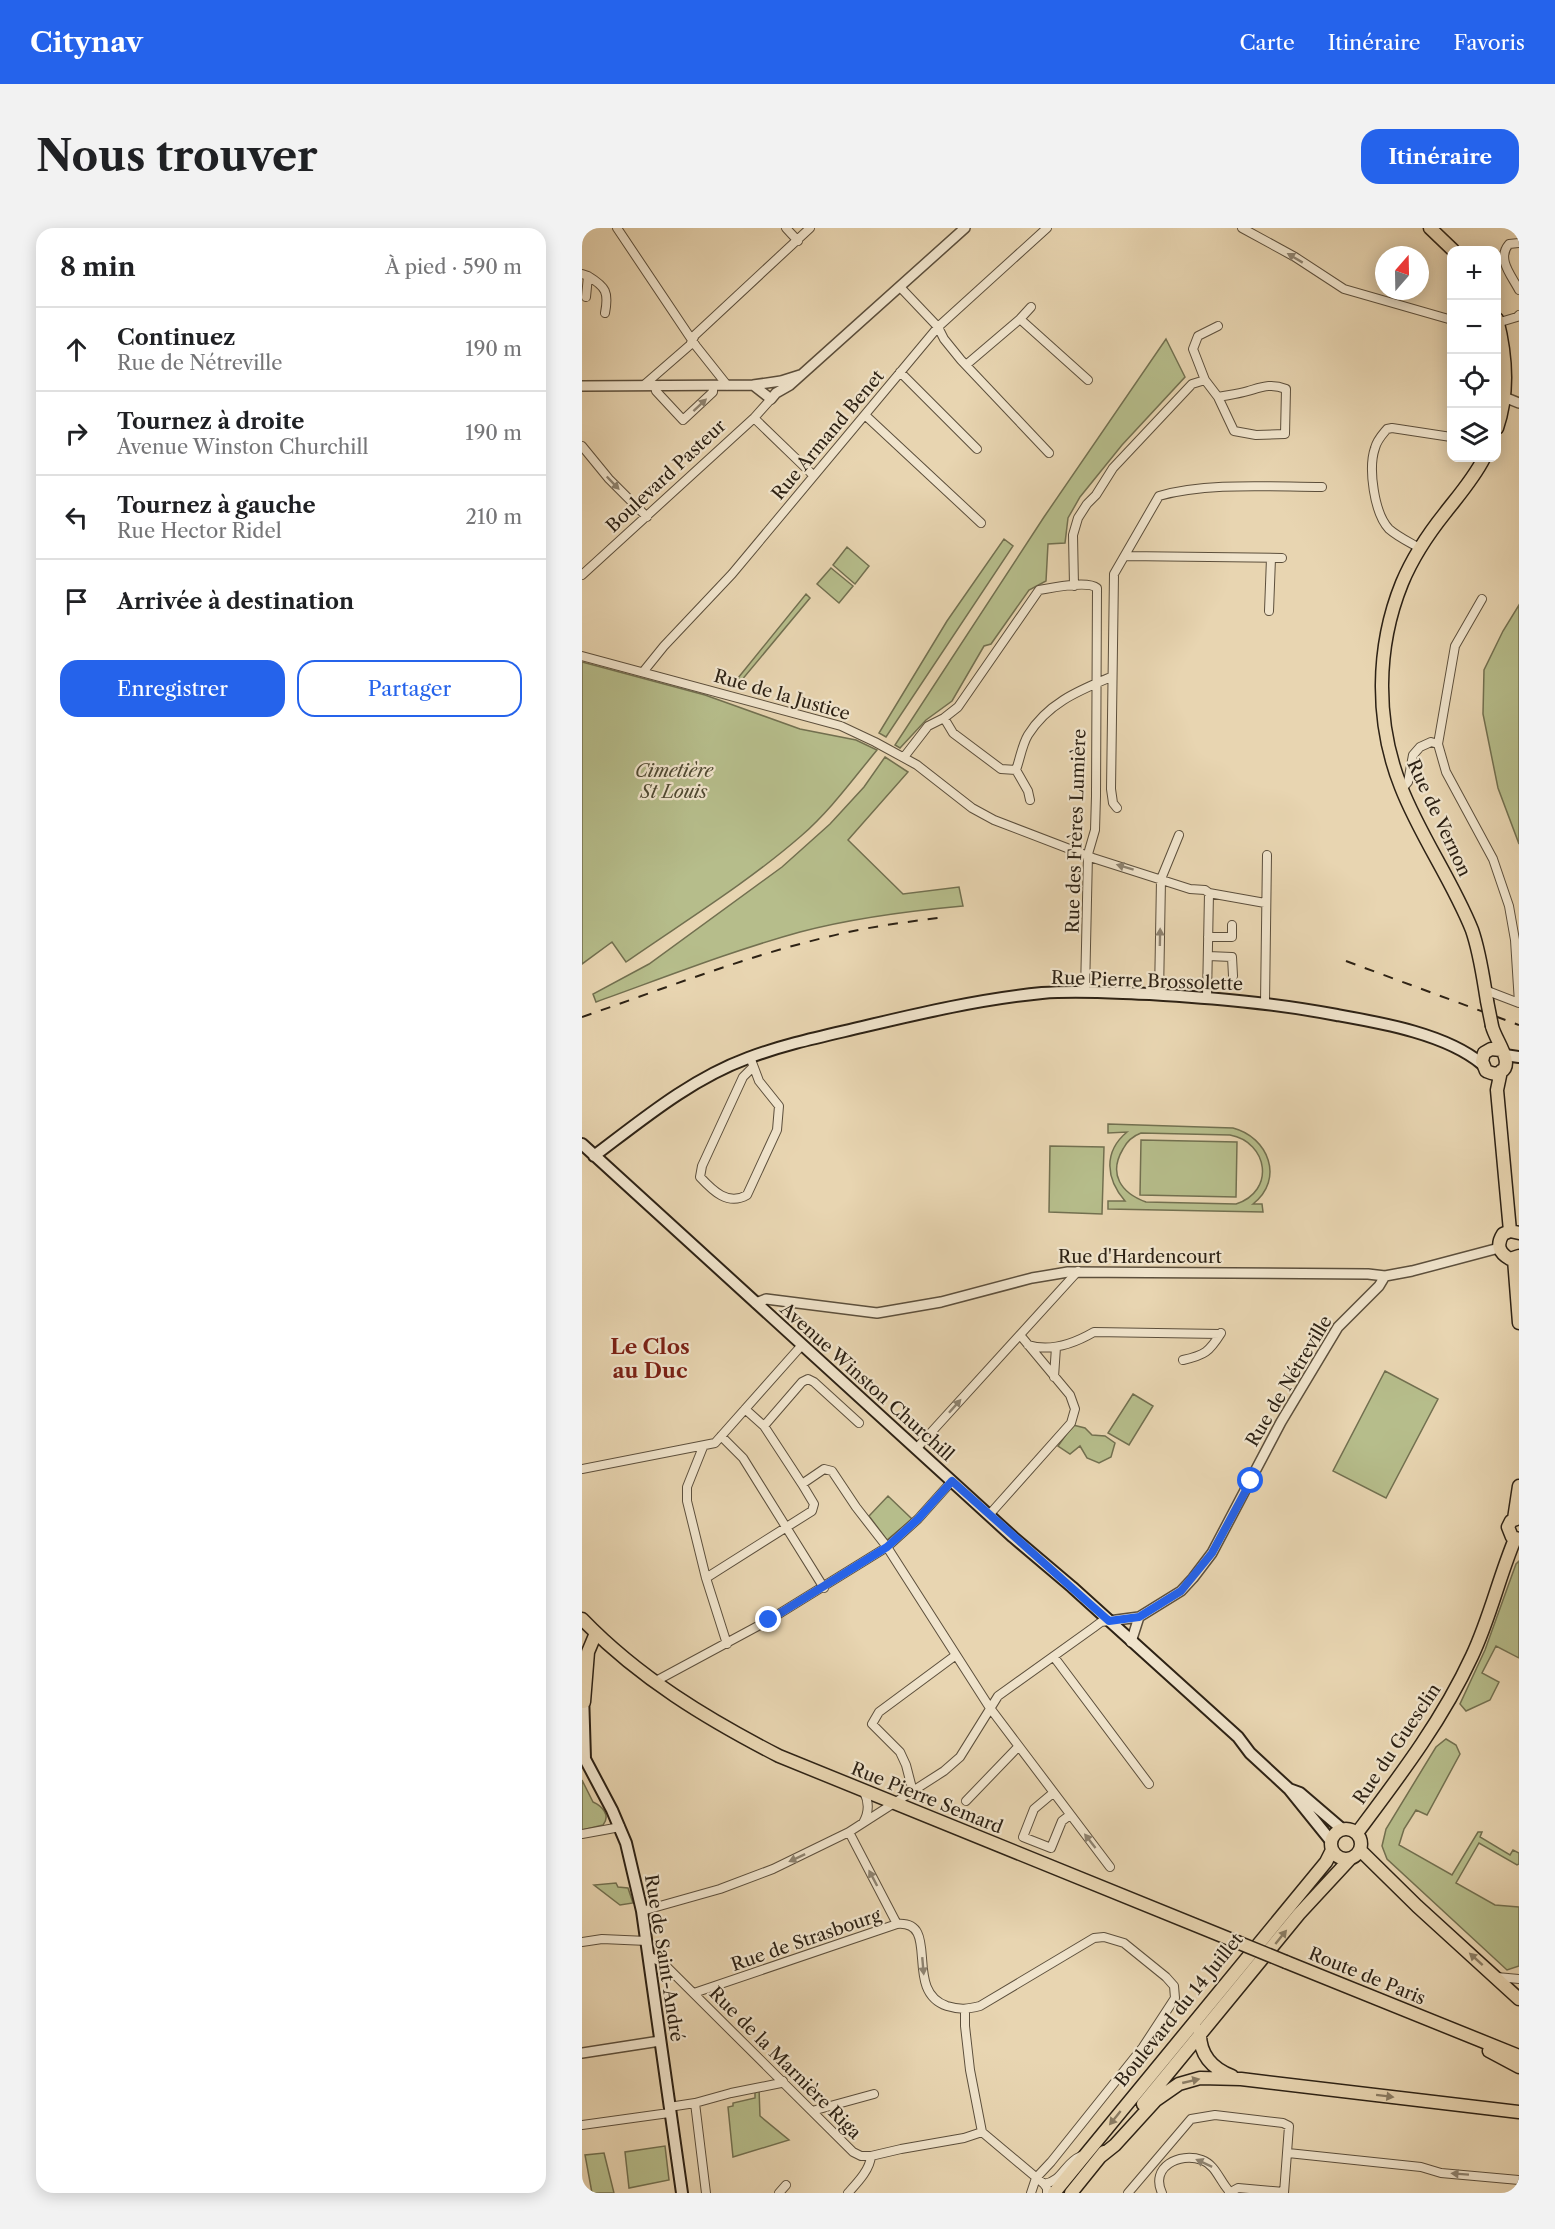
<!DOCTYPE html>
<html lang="fr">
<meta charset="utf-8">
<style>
:root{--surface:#fff;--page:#f2f2f2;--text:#202124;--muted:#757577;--line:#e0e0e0;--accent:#2563eb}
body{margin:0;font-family:"Libre Caslon Text",serif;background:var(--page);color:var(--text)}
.controls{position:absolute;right:18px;top:18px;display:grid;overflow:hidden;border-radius:12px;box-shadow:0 3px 15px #0003}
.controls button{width:54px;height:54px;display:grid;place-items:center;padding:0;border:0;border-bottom:2px solid var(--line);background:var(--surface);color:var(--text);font:30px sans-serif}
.compass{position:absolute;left:793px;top:18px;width:54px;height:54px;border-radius:50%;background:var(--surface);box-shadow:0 3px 15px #0003;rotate:20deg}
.stop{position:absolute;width:18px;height:18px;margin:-14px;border:4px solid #2563eb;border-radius:50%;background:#fff}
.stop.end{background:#2563eb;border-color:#fff;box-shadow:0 2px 6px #0008}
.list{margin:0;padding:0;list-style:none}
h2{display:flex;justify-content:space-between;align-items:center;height:78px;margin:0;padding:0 24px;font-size:26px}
h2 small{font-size:20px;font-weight:400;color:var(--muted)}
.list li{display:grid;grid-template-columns:39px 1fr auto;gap:18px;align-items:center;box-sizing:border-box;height:84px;padding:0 24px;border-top:2px solid var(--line)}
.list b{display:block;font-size:22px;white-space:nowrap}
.list p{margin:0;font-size:20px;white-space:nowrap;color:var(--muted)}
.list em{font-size:20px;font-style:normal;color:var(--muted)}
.actions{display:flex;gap:12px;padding:18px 24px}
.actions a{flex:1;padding:14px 0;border:2px solid var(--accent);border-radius:18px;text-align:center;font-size:21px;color:var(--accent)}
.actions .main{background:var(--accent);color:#fff}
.icon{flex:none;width:33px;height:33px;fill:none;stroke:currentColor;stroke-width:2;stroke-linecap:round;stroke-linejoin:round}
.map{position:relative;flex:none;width:937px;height:1965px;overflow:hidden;border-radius:18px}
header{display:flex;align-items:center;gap:36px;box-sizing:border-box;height:84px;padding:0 30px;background:var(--accent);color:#fff}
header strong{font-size:28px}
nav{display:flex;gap:33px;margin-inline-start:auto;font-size:21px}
.intro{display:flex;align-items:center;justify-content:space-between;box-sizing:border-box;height:144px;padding:0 36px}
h1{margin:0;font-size:42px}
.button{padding:15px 27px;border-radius:18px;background:var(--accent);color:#fff;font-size:21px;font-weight:700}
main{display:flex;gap:36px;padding:0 36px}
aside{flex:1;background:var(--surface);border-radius:18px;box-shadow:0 3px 15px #0003}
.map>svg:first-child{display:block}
.green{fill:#b6bd8b;stroke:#727050;stroke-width:1.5;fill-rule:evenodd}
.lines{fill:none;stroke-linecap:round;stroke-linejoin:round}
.minor-casing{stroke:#5c4f3c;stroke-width:10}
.tertiary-casing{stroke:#5c4f3c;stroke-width:12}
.secondary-casing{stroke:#2d2215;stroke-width:14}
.primary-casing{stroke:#2d2215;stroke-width:15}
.minor{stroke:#f0e4cc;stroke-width:8}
.tertiary{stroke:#f0e4cc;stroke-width:9}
.secondary{stroke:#f0e4cc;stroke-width:10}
.primary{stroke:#e8d5b1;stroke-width:12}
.rail{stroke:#2d2215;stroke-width:2;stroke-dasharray:10 10;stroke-linecap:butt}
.primary-bridge-casing{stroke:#2d2215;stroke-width:15;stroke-linecap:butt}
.primary-bridge{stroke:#e8d5b1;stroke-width:12}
.oneway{fill:#8e8370}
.oneway2{fill:#8a7c63}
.route{stroke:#2563eb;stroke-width:8}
.labels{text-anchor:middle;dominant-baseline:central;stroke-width:4.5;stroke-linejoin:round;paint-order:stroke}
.street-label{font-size:18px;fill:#2d2215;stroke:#f0e4cc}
.park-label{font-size:18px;font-style:italic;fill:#4f4932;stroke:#f0e4cc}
.quarter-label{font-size:21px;font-weight:bold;fill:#7a1f14;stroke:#f0e4cc}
</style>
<header>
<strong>Citynav</strong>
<nav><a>Carte</a><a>Itinéraire</a><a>Favoris</a></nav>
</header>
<div class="intro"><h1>Nous trouver</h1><a class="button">Itinéraire</a></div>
<main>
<aside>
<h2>8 min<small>À pied · 590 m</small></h2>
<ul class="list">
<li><svg class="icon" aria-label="ahead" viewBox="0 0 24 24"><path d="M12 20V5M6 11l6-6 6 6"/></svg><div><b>Continuez</b><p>Rue de Nétreville</p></div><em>190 m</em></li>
<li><svg class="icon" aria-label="right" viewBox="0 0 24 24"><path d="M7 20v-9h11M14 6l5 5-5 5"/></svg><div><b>Tournez à droite</b><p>Avenue Winston Churchill</p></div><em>190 m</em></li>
<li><svg class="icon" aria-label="left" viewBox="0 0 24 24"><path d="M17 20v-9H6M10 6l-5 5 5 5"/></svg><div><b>Tournez à gauche</b><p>Rue Hector Ridel</p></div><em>210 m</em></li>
<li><svg class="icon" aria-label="arrive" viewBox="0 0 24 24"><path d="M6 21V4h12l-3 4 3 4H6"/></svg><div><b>Arrivée à destination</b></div></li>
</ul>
<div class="actions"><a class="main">Enregistrer</a><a>Partager</a></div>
</aside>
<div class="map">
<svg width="937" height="1965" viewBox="0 0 937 1965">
<rect width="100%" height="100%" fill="#e8d5b1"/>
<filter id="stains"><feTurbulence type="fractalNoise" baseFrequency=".00333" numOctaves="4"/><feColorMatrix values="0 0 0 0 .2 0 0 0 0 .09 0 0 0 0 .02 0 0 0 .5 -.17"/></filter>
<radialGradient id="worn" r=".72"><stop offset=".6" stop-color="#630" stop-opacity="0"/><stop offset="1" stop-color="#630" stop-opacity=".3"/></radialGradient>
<path class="green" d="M584 111 603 149 540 217 498 269 486 290 483 315 466 316 464 353 447 362 409 416 402 418 370 473 344 492 318 520 313 517 462 289Z
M422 311 431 318 304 509 297 505 365 393Z
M265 319 287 338 273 356 251 337Z
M249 340 271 358 257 375 235 356Z
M224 366 228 370 159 453 156 450Z
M937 377V616L916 560 901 486 902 442 921 403Z
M0 434 123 467 218 501 274 512 295 522C271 551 248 583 219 608 165 655 103 693 44 734L30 714 0 736Z
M303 529 326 544 266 612 321 666 377 659 381 678C326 683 271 690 218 704 149 723 81 750 14 774L11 766 67 736 200 639 248 596 282 559Z
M526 896 651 900C686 909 703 951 671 976H680L681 984 526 981V973H543C524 951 521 924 545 904L526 905ZM559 905 648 907C686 914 694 963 654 976L564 974C539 965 526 946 541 921 545 913 551 908 559 905Z
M559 912 655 914 654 969 558 967Z
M468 918 522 919 520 986 467 984Z
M803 1143 856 1171 804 1270 751 1243Z
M551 1166 571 1178 547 1217 526 1205Z
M491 1197 503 1200 510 1207 523 1208 533 1215 529 1229 517 1235 505 1230 498 1218 488 1226 476 1218Z
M306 1268 330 1291 305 1312 287 1288Z
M937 1333V1430L914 1418 900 1445 917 1454 908 1472 884 1483 878 1476 903 1422 934 1336Z
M864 1511 874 1517 878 1526 845 1587 834 1582 822 1601 817 1617 870 1647 896 1604H900L898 1609 928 1627 931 1622 937 1625V1636L935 1637 897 1615 874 1655 913 1677 937 1679V1738L925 1742 805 1631 800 1618 804 1601 854 1519Z
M0 1552 11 1574C20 1578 29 1587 21 1597L0 1602Z
M34 1655 36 1659 46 1660 51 1675 38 1677 12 1657Z
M173 1860H177L178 1888 207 1912 151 1929 146 1879 151 1878V1875L173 1870Z
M83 1918 87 1952 47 1960 43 1924Z
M22 1925 32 1965H10L3 1927Z"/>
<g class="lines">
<g class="minor-casing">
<path id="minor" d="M35 0 114 118 145 157
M204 0 216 13
M660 0 713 29 762 61 870 92
M937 15 927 16C914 31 930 48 937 62
M0 46 6 48 4 69
M6 48C24 59 27 64 23 85
M318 59 356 99 362 111 379 132 467 225
M438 91 506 152
M915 95 935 89 937 87
M384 137 438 91 449 79
M318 144 395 221
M623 152 611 121 616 108 636 98
M62 157 108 117 113 107 228 0
M73 157 74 163 101 192 131 164V157
M283 187 399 295
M172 190 231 247
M0 218 27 251 65 289
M839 321C829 315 816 309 807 301 792 285 786 240 793 220 795 212 800 207 805 201L810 200 869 209
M543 328 700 330
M0 347 172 190 189 171
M492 358 491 307 496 290 505 276 514 267 531 240 610 156 623 152 636 169C646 167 656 166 666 163 680 159 689 155 704 161L703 206 674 207 652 203 636 169
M900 371 873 418 856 516 864 544 911 631 927 678 933 712 937 775
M687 383 689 330
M0 428 259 498 293 514 335 537 390 580 412 592 511 630 608 661 623 662 627 665 683 675
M61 444 82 418 150 346 356 99 465 0
M362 490 371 505 419 541 434 542
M322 529 346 498 362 490 376 479 457 362C470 360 505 352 515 360L514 568 513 602 506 626 503 764
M434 542C438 531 440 517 446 507 466 475 496 463 529 449
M434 542 446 563 448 572
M820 561 826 554 831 527 838 519 849 514 856 516
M535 580 531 575 529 561 532 346 577 268C625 254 690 259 740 259
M626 709H650V697
M626 728 650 729 651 748
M903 762 937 775
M577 767 579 651 597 607
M625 769 627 665
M683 774 685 627
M168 829 177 853 197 878 195 902 165 967C146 978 131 963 118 949L120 938 161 849 171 839
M446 1117C468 1124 493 1115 512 1104L638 1106
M601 1132C623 1127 627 1124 639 1105
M472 1149 474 1119
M163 1181 182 1198 220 1256 242 1241 250 1243 274 1279 305 1319 408 1480 528 1639
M182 1198 220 1154 226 1151 232 1154 277 1195
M139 1208 161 1230 242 1360
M121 1219 105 1259V1273L124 1350 145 1416
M334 1221 496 1043
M0 1241 133 1215 220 1117
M407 1287 489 1195 493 1181 488 1167 438 1107
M124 1350 230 1283 232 1276 220 1256
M472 1429 567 1556
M72 1454 187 1392 305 1319 336 1291 370 1253
M331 1564 324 1537 318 1524 290 1496 297 1484 374 1427
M471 1565 452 1581 441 1609 469 1620 480 1593 488 1587
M384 1573 436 1519
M281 1595C287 1585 287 1574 282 1564
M267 1604 315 1696
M0 1606 38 1599
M60 1683 138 1661 191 1641 267 1604 362 1543 378 1529 416 1468 511 1400 519 1394 527 1393
M0 1714 20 1711 65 1713
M68 1729 80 1734 86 1740 271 1924 279 1928H289L319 1921 382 1910 400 1904
M915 1749 937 1751
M112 1765 315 1696C360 1692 320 1763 365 1778 378 1782 386 1781 398 1778L512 1710 522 1709 542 1715 584 1749 592 1758 593 1770 561 1819 469 1934 454 1950 449 1965
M383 1782V1798L388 1842 400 1904 462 1956 465 1960V1965
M87 1879 113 1875
M230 1883 292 1866
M0 1897 87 1885
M706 1925 839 1939 859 1945 937 1952
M462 1956C481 1953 482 1935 499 1928
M124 1965 113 1875 149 1865 199 1855 201 1853
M197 1965 204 1957
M266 1965C275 1955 288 1942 289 1928
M546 1965 609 1891 633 1887 701 1895 707 1898 702 1965
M580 1965C568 1939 597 1924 620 1932 634 1937 638 1954 648 1964
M647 1965 656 1960 702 1964"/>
</g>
<g class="tertiary-casing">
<path id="tertiary" d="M171 157 189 171 194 165 208 157 383 0
M0 158 171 157 199 153 218 147
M922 169 937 175
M174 1075 184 1071 295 1085 359 1074 450 1050 486 1044 786 1046 803 1048 830 1043 917 1020
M527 1393 557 1389 599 1363 611 1350 630 1325 699 1194 756 1099 797 1058 803 1048
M549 1414 557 1389
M0 1825 78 1813"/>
</g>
<g class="secondary-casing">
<path id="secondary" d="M923 827 937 829
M0 916 431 1309 490 1359 656 1509 668 1525 707 1561 749 1613
M12 928C61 891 109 851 166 830 203 816 242 808 280 799 339 785 399 771 460 765 496 762 532 765 568 766 631 770 692 775 755 787 800 795 864 806 900 836
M1 1465 3 1531 30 1582 44 1615 60 1683 100 1965
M707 1561 718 1565 760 1601"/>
</g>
<g class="primary-casing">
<path id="primary" d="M848 0 871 22
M915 91C924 126 927 165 915 200
M902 230C892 250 877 267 863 285 847 305 830 331 820 355 794 419 793 494 819 559 838 608 870 652 890 702 898 725 901 749 905 773
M910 798C913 812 933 835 919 844 913 847 909 845 904 843L900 833 902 825 909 821 919 822
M919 843 915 862 928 1003
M937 1005 928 1003 921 1006C914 1017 917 1025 928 1031L937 1028
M932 1031 937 1095
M937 1290 929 1293 926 1299 930 1309 937 1311
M932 1291 937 1258
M0 1391C57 1450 125 1491 197 1528L655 1714
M2 1474 6 1424 14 1405
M749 1616a15 15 0 1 1 30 0a15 15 0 1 1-30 0Z
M775 1605C817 1549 860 1493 890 1428 908 1390 917 1349 933 1311
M778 1622 835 1678 937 1771
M704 1734 937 1828
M618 1803C617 1826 629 1840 650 1848
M907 1823 937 1839
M561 1876 717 1686 768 1631
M518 1929 533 1917 574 1872 597 1856 618 1850 659 1851 937 1884
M472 1965 744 1634 750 1622
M489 1965 522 1924"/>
</g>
<use href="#minor" class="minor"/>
<use href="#tertiary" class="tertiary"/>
<use href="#secondary" class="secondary"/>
<use href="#primary" class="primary"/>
<path class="rail" d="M764 733 937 797
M0 789C81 761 162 729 245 709 284 699 324 694 363 689"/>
<g class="primary-bridge-casing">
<path id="primary-bridge" d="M905 773 910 798
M655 1714 704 1734"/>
</g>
<use href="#primary-bridge" class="primary-bridge"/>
</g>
<defs><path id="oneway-solid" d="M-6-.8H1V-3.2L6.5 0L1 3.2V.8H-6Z" transform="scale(1.5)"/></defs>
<g class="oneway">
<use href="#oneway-solid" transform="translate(713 30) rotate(-149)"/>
<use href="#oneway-solid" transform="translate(118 177) rotate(-43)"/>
<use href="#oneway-solid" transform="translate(31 255) rotate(46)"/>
<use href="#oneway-solid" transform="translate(543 639) rotate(-163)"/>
<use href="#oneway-solid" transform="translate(578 709) rotate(-89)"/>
<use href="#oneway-solid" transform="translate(373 1178) rotate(-48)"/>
<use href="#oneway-solid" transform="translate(508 1613) rotate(-128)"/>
<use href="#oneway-solid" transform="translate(215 1630) rotate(155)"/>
<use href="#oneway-solid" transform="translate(291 1650) rotate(-118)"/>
<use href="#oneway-solid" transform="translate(341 1738) rotate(85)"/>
<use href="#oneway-solid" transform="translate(622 1935) rotate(-155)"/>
<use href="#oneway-solid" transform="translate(878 1946) rotate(-176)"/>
</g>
<g class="oneway2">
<use href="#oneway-solid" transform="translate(699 1709) rotate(-51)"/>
<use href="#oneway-solid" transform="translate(894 1731) rotate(-138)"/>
<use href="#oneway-solid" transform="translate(609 1853) rotate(-13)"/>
<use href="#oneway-solid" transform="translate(803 1868) rotate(7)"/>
<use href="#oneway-solid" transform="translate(533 1890) rotate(129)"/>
</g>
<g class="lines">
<path class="route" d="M187 1392 305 1319 336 1291 370 1253 527 1393 557 1389 599 1363 630 1325 669 1253"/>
</g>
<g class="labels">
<g class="street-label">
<text transform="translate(246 207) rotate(-50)">Rue Armand Benet</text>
<text transform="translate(84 248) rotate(-43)">Boulevard Pasteur</text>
<text transform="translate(200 467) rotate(16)">Rue de la Justice</text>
<text transform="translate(857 590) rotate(65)">Rue de Vernon</text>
<text transform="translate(494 603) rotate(-88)">Rue des Frères Lumière</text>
<text transform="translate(565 753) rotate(2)">Rue Pierre Brossolette</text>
<text x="558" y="1029">Rue d'Hardencourt</text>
<text transform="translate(707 1153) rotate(-59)">Rue de Nétreville</text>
<text transform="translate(285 1154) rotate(42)">Avenue Winston Churchill</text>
<text transform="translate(815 1516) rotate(-56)">Rue du Guesclin</text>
<text transform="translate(345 1570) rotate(22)">Rue Pierre Semard</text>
<text transform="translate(224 1712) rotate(-19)">Rue de Strasbourg</text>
<text transform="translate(82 1730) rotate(81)">Rue de Saint-André</text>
<text transform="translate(785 1748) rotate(22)">Route de Paris</text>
<text transform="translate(597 1782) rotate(-51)">Boulevard du 14 Juillet</text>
<text transform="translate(203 1835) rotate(45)">Rue de la Marnière Riga</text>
</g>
<g class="park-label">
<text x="92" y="543">Cimetière<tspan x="92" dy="21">St Louis</tspan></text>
</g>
<g class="quarter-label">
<text x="68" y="1118">Le Clos<tspan x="68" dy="24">au Duc</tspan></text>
</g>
</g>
<rect width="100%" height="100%" filter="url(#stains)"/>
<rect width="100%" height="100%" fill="url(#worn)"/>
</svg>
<div class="controls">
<button>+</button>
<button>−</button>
<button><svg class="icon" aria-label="locate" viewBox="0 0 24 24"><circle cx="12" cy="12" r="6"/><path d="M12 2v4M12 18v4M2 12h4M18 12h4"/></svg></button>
<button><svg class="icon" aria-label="layers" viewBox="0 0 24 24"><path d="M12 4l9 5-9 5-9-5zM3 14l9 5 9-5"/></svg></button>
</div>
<svg class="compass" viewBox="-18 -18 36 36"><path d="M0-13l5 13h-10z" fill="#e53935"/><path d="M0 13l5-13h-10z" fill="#757577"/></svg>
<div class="stop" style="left:669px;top:1253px"></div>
<div class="stop end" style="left:187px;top:1392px"></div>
</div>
</main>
